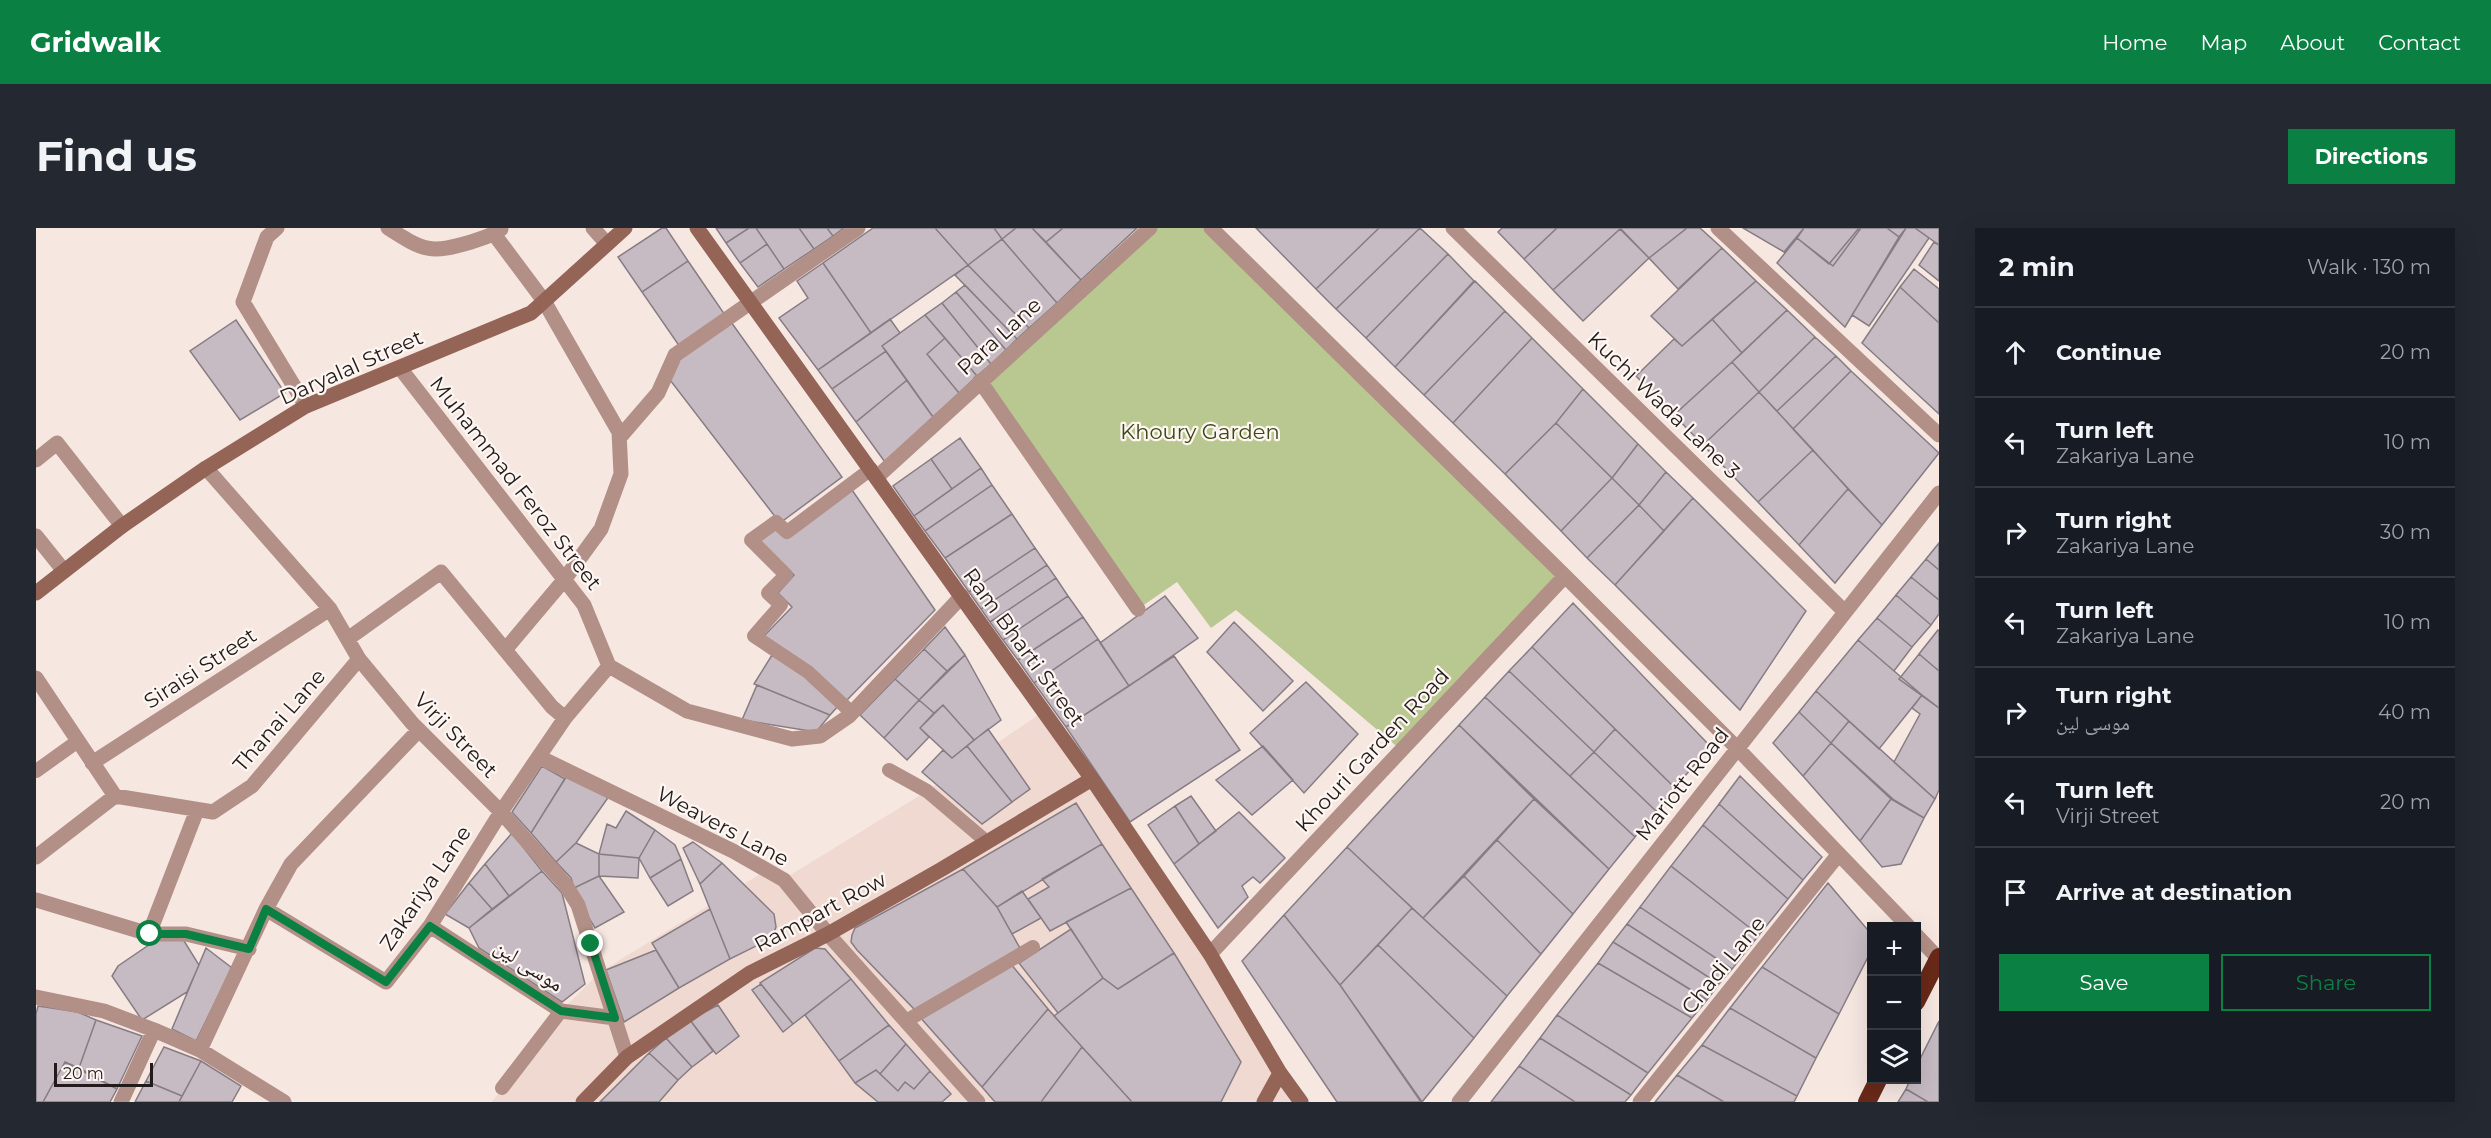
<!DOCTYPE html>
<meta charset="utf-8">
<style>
:root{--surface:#171b24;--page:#242831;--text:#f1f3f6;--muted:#9ea1a6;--line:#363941;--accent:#0b8043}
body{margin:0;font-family:Montserrat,"Noto Naskh Arabic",sans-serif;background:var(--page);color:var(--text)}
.controls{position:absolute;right:18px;bottom:18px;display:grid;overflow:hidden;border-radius:0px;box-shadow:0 6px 24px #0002}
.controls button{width:54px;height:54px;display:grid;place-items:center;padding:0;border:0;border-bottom:2px solid var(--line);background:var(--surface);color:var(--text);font:30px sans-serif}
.scale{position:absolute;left:18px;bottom:15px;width:99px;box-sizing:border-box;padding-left:6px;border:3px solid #211c1a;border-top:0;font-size:16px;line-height:21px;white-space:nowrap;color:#211c1a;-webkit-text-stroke:4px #fef6f2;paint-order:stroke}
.stop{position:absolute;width:18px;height:18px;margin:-14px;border:4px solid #0b8043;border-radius:50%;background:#fff}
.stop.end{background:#0b8043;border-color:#fff;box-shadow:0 2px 6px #0008}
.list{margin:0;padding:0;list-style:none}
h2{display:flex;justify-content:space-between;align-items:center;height:78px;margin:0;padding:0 24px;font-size:26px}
h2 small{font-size:20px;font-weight:400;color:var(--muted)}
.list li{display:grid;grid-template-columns:39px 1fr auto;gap:18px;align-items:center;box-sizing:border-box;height:90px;padding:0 24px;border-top:2px solid var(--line)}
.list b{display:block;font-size:22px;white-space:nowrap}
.list p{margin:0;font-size:20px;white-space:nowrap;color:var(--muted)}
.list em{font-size:20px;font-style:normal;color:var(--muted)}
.actions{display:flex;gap:12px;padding:18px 24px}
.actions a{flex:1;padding:14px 0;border:2px solid var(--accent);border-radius:0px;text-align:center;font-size:21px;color:var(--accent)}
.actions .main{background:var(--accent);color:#fff}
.icon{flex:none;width:33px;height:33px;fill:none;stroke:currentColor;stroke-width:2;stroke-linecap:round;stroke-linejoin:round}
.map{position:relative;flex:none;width:1903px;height:874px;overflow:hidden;border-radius:0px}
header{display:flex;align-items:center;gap:36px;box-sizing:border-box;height:84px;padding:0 30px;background:var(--accent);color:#fff}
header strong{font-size:28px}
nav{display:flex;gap:33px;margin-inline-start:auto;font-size:21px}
.intro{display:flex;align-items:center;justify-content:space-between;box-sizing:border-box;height:144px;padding:0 36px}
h1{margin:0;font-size:42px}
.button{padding:15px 27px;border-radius:0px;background:var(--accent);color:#fff;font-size:21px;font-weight:700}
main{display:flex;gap:36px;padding:0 36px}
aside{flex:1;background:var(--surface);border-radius:0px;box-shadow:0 6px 24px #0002}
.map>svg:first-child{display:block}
.built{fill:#f0d9d0}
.green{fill:#b9c791}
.building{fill:#c6bbc3;stroke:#877c84;stroke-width:1.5}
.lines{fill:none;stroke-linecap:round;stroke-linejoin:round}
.lane{stroke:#b29087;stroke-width:14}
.street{stroke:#b29087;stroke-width:15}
.secondary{stroke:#946457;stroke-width:15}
.highway{stroke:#692918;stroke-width:18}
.route{stroke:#0b8043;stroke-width:8}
.labels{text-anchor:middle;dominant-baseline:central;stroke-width:4.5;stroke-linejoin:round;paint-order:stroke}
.street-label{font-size:21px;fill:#211c1a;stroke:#fef6f2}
.park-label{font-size:21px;fill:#3e4813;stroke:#fef6f2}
</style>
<header>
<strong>Gridwalk</strong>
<nav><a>Home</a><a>Map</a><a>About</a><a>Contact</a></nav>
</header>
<div class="intro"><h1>Find us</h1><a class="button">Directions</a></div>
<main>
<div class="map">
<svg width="1903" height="874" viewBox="0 0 1903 874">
<rect width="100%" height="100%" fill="#f6e7e1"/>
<path class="built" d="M1008 483 1265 874H456L525 783 564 744 731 642 748 651 891 563Z"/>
<path class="green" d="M1114 0H1175L1529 348 1365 522 1200 382 1175 400 1141 354 1102 381 944 153Z"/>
<path class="building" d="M626 0H630L652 33 606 64 582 29Z
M680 0H713L690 15Z
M713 0H720L731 16 704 35 690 15Z
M720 0H763L778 21 748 41Z
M763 0H791L797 8 778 21Z
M791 0H808L797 8Z
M837 0H899L932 37 835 105 787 35Z
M899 0H958L966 11 932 37Z
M958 0H980L966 11Z
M980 0H996L1045 52 1021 75 966 11Z
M996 0H1027L1010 14Z
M1027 0H1101L1045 52 1010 14Z
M1220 0H1343L1280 61Z
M1343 0H1384L1300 81 1280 61Z
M1384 0 1412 26 1330 110 1300 81Z
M1466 0H1521L1488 31 1462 4Z
M1521 0H1583L1584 1 1517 62 1488 31Z
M1584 0H1651L1613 30Z
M1651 0H1664L1686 20 1642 61 1613 30Z
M1707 0H1768L1748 24Z
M1768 0H1825L1797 38 1761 10Z
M1823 0H1851L1863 9 1809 99 1741 35 1761 10 1793 36Z
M1851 0H1870L1863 9Z
M1870 0H1879L1893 10 1833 98 1816 87Z
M1879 0H1903V17L1893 10Z
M1584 1 1613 30 1547 93 1517 62Z
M966 11 1021 75 993 100 932 37Z
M1898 14 1903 17V53L1883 37Z
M731 16 748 41 722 59 704 35Z
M1686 20 1720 53 1646 118 1615 88Z
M1412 26 1438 53 1359 139 1330 110Z
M652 33 689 87 644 119 606 64Z
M787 35 835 105 782 142 743 90 772 70 761 53Z
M932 37 993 100 981 111 919 47Z
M1878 41 1903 61V95L1864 59Z
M1439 53 1469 83 1388 167 1359 139Z
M1720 53 1751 82 1706 125 1676 91Z
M929 57 981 111 970 122 920 64Z
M1864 59 1903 95V186L1826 115Z
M920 64 970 122 955 136 906 75Z
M906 75 955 136 941 148 889 87Z
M1751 82 1779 109 1723 164 1696 134Z
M1469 83 1496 110 1417 195 1388 167Z
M889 87 909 110 891 126 923 165 897 189 846 118Z
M854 91 864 105 846 118 850 123 796 161 782 142Z
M1676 91 1706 125 1638 187 1600 148 1638 111 1646 118Z
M200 92 249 165 204 192 154 123Z
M695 94 806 249 744 295 634 152 644 130Z
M1779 109 1800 128 1741 183 1723 164Z
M909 110 941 148 923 165 891 126Z
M1496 110 1547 161 1520 195 1469 246 1417 195Z
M850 123 871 152 820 194 796 161Z
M1800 128 1815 143 1757 201 1741 183Z
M1696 134 1723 164 1667 217 1638 187Z
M1815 143 1903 225 1846 297 1757 201Z
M871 152 897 189 849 234 820 194Z
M1547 161 1602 216 1576 250 1520 195Z
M1723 164 1777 222 1722 274 1667 217Z
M1520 195 1576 250 1525 303 1469 246Z
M924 210 945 240 916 261 895 231Z
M1602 216 1630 244 1603 277 1576 250Z
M1777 222 1812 261 1763 317 1722 274Z
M895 231 916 261 878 288 857 258Z
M945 240 956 257 889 303 878 288Z
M1630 244 1657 270 1628 303 1603 277Z
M1576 250 1603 277 1551 330 1525 303Z
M956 257 976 286 909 330 889 303Z
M1812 261 1846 297 1799 355 1763 317Z
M816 262 899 382 811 472 726 410 756 379 742 365 758 347 722 313 743 297 752 309Z
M1657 270 1770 383 1704 482 1579 357Z
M1603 277 1628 303 1579 357 1551 330Z
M976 286 999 320 933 364 909 330Z
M1903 315V342L1890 331Z
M999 320 1011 337 945 381 933 364Z
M1890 331 1903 342V372L1875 349Z
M1011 337 1020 350 954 394 945 381Z
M1875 349 1903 372V386L1895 397 1860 367Z
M1020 350 1032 368 967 412 954 394Z
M1860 367 1895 397 1876 419 1841 390Z
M1032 368 1047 389 982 432 967 412Z
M1129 368 1162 410 1093 458 1064 415Z
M1537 375 1674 518 1639 560 1496 419Z
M1047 389 1062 411 998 455 982 432Z
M1841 390 1876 419 1858 443 1822 412Z
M1198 394 1257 453 1227 483 1171 424Z
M909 399 929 427 911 443 888 421Z
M1902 402 1903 403V443L1883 426Z
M1062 411 1093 458 1030 499 998 455Z
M1822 412 1886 467 1843 521 1780 463Z
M1496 419 1579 501 1558 524 1473 443Z
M888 421 911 443 883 472 859 451Z
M1883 426 1903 443V480L1863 451Z
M736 427 773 450 803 477 794 487 718 456Z
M929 427 965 492 938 512 907 477 898 485 883 472Z
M1138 428 1204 522 1094 594 1030 499Z
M1473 443 1558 524 1534 548 1449 469Z
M859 451 883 472 848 510 824 487Z
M1270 454 1322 506 1268 565 1214 505Z
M721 457 794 487 780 504 706 492Z
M1780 463 1813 493 1795 515 1763 484Z
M1886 467 1903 480V562L1899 571 1858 534 1884 486 1876 480Z
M1449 469 1599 609 1573 641 1423 497Z
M883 472 898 485 884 500 893 509 871 532 848 510Z
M907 477 938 512 916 530 884 500Z
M1763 484 1795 515 1767 548 1737 515Z
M1813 493 1899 571 1888 590 1858 572 1795 515Z
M1423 497 1498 571 1387 690 1311 619Z
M952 501 994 561 976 574 931 518Z
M1579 501 1639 560 1620 583 1558 524Z
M1795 515 1855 571 1824 613 1767 548Z
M931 518 976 574 946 596 886 544 907 522 916 530Z
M1227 518 1257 552 1216 587 1180 552Z
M1558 524 1620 583 1599 609 1534 548Z
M506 538 529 551 495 605 476 584Z
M533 544 576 564 540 615 520 634 495 605Z
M1704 548 1786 629 1767 652 1683 576Z
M1155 568 1180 603 1163 616 1139 578Z
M1498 571 1573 641 1537 686 1461 612Z
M1855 571 1888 590 1865 636 1846 639 1824 613Z
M1040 575 1066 616 961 679 927 641Z
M1683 576 1767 652 1752 671 1667 597Z
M1139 578 1163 616 1138 636 1112 597Z
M590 583 619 602 603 630 563 626 571 596 580 600Z
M1203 584 1249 630 1224 655 1217 649 1206 658 1212 669 1182 700 1138 636Z
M1667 597 1752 671 1723 707 1635 638Z
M619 602 639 617 645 631 614 650 603 630Z
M476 605 506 643 473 668 449 636Z
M1461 612 1537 686 1505 726 1428 648Z
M657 614 686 635 664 656 647 620Z
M540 615 563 626V648L538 660 535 650 520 634Z
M1066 616 1095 660 1014 703 992 671 1013 659 1006 651Z
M1311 619 1376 680 1304 757 1248 687Z
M563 626 603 630 602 650 563 648Z
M645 631 657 663 632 678 614 650Z
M686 635 738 686 740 699 736 710 694 731 664 656Z
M449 636 473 668 456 681 433 655Z
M1635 638 1723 707 1696 741 1604 679Z
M927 641 961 679 985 722 879 782 821 722 815 714 816 707 819 700Z
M506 643 526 665 549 756 526 774 443 720 433 700Z
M563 648 588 684 559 700 542 672 538 660Z
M1428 648 1505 726 1471 768 1387 690Z
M433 655 456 681 433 700 409 686Z
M1792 655 1836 707V721L1803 786 1726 739Z
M1095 660 1138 725 1082 761 1067 750 1030 694Z
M986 663 1005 690 976 706 961 679Z
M1604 679 1696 741 1683 756 1591 696Z
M1376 680 1471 768 1438 810 1342 717Z
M674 681 694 731 643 760 616 715Z
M1248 687 1304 757 1385 874H1301L1206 733Z
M1591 696 1683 756 1671 772 1577 714Z
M1035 701 1067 750 1022 785 983 735Z
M129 706 145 708 163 737 151 764 106 792 76 748 82 738Z
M1577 714 1665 768 1671 772 1656 790 1562 735Z
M1342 717 1438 810 1386 874 1304 757Z
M170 720 196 740 160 813 136 801Z
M779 720 789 721 815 751 757 796 724 755Z
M620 722 643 760 588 794 570 742Z
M1138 725 1205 834 1185 874H1096L1018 788 1067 750 1082 761Z
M974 735 1012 781 946 859 883 788Z
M1562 735 1656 790 1612 845 1521 787Z
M1726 739 1803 786 1780 830 1694 780Z
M815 751 853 797 803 833 769 787Z
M725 756 757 796 747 804 716 762Z
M682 777 703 808 680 826 654 792Z
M2 778 42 784 60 792 43 840 29 834 7 874H0V786Z
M1694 780 1780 830 1761 868 1666 817Z
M1012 781 1046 819 1005 874H959L946 859Z
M1521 787 1612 845 1595 867 1504 810Z
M60 792 106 808 81 861 43 840Z
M654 792 677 823 656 839 630 810Z
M1903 793V874H1892L1870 861 1874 852H1880V839Z
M853 797 870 816 844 846 840 842 819 855 803 833Z
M630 810 656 839 642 852 613 825Z
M1504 810 1595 867 1589 874H1539L1483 838Z
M870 816 894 843 878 861 869 854 862 863 844 846Z
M1666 817 1761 868 1758 874H1688L1641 847Z
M128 819 165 833 146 868 110 853Z
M1046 819 1096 874H1005Z
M613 825 642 852 623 874H564Z
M165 833 205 858 196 874H143Z
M29 834 81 861 74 874H7Z
M1483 838 1539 874H1455Z
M840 842 862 863 869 854 878 861 894 843 915 866 906 874H842L819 855Z
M1641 847 1646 850 1688 874H1619Z
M110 853 146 868 143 874H99Z
M1870 861 1892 874H1862Z"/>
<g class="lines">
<path class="lane" d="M816 485 772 444 718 408 745 377 732 365 750 347 715 312 740 294 751 304 835 241
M853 542 891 563 951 614
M0 543 42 513
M870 793 997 719
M466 860 525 783"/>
<path class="street" d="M241 0 231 9 207 74 270 178
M352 0C388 23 394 26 435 14 446 10 456 8 465 1
M557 0 571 16
M1175 0 1529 348 1701 520 1872 698
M1417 0 1809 384
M1682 0 1903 207
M458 6 508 73 583 204 585 246 565 301 528 352 469 422
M364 140 548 377 573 438 651 483 756 511 784 508 813 488 926 368
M944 153 1102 381
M584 209 622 165 639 127 822 0
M0 232 21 215 86 298
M170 240 294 381 323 431 376 495 465 584 529 656 542 677 591 829
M841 249 1114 0
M0 308 28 343
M313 410 405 344 516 479 529 490
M0 450 79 568
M503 529 697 623 748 652 792 706 942 874
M56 535 294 381
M0 629 79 568 177 584 216 558 323 431
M0 672 113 706H150L213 721
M230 681 255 636 383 502
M394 698 525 783 579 790
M113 706 161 582
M1880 707 1903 731
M1174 726 1529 348
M0 769 68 783 118 802 164 822 248 874
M164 822 230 681 350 754 394 698 465 584 529 490 573 438
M85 874 118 802
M1423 874 1903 265
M1604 874 1802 627"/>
<path class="secondary" d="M661 0 1056 551 1174 726 1244 845 1265 874
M0 365 86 298 170 240 270 178 495 85 589 0
M547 874 591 829 714 745 792 706 906 641 1056 551
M1228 874 1244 845"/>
<path class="highway" d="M1880 774 1903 729
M1831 874 1842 852"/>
</g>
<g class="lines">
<path class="route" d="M114 706H150L213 721 230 681 350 754 394 698 525 783 579 790 555 716"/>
</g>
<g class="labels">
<g class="street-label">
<text transform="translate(963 108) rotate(-42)">Para Lane</text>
<text transform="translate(315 139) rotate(-24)">Daryalal Street</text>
<text transform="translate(1628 177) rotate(44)">Kuchi Wada Lane 3</text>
<text transform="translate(480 255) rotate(52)">Muhammad Feroz Street</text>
<text transform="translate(988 419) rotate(54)">Ram Bharti Street</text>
<text transform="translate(164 440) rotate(-33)">Siraisi Street</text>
<text transform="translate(243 492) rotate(-49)">Thanai Lane</text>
<text transform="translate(420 507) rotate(46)">Virji Street</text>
<text transform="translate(1336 522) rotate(-47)">Khouri Garden Road</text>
<text transform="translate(1646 556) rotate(-52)">Mariott Road</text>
<text transform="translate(687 598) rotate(28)">Weavers Lane</text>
<text transform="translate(389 660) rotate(-56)">Zakariya Lane</text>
<text transform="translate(784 684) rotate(-28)">Rampart Row</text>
<text transform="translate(493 737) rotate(33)">موسی لین</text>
<text transform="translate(1687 737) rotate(-51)">Chadi Lane</text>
</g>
<g class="park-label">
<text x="1164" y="203">Khoury Garden</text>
</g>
</g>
</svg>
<div class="controls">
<button>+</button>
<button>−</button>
<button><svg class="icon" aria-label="layers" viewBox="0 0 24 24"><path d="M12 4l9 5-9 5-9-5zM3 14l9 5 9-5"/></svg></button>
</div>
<div class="scale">20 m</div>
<div class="stop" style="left:114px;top:706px"></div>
<div class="stop end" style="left:555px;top:716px"></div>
</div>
<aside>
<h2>2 min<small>Walk · 130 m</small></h2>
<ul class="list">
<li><svg class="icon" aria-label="ahead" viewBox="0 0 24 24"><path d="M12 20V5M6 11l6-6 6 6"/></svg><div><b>Continue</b></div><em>20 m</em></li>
<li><svg class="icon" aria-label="left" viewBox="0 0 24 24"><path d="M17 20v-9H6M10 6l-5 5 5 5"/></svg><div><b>Turn left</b><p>Zakariya Lane</p></div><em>10 m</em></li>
<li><svg class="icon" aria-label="right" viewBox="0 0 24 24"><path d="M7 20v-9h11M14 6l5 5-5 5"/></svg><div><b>Turn right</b><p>Zakariya Lane</p></div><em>30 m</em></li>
<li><svg class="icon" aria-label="left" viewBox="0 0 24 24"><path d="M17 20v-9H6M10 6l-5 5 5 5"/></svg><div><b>Turn left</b><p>Zakariya Lane</p></div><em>10 m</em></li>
<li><svg class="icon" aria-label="right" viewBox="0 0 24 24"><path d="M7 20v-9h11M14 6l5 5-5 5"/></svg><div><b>Turn right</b><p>موسی لین</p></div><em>40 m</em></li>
<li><svg class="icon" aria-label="left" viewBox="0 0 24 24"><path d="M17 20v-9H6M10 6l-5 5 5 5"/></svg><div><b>Turn left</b><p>Virji Street</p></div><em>20 m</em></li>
<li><svg class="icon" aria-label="arrive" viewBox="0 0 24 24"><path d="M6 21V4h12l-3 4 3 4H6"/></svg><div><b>Arrive at destination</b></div></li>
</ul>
<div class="actions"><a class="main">Save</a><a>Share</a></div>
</aside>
</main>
